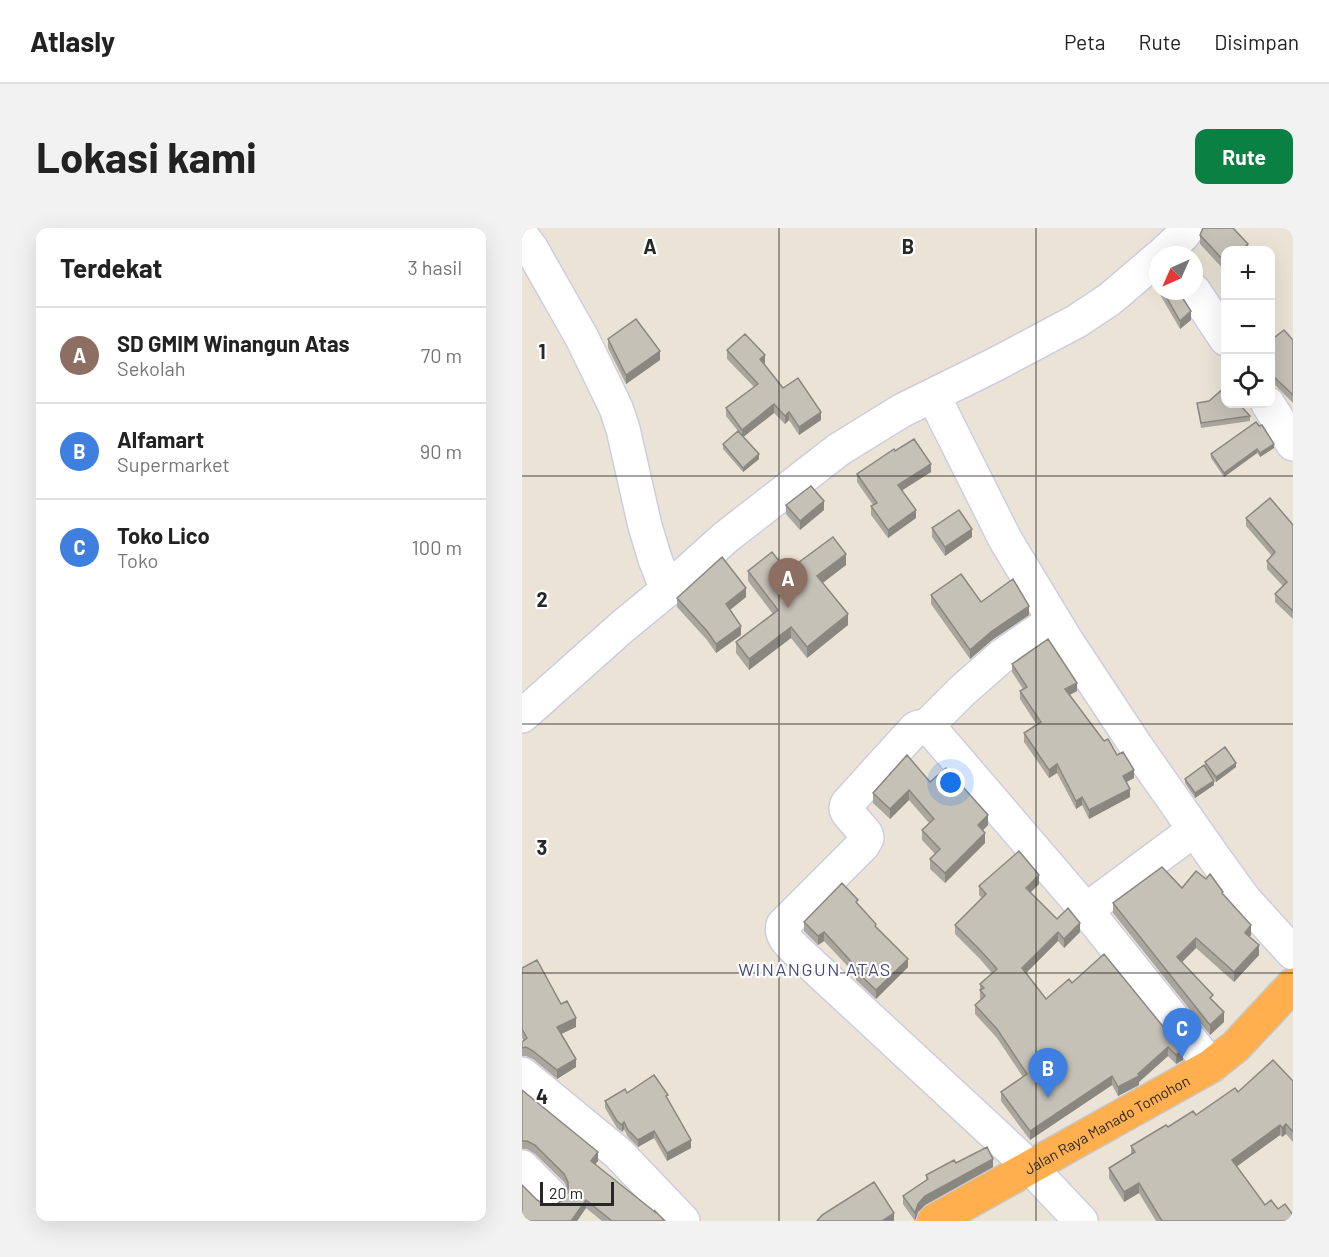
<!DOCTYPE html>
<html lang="id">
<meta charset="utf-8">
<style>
:root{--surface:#fff;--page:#f2f2f2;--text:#222;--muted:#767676;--line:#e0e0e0;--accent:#0b8043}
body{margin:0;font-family:Barlow,sans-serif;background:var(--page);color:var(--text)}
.controls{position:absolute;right:18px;top:18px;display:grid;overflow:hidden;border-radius:12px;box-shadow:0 6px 24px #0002}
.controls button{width:54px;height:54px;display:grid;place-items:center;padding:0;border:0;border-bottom:2px solid var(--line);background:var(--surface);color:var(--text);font:30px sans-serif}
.compass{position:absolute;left:627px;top:18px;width:54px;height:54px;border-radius:50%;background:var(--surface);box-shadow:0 6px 24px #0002;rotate:225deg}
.scale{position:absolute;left:18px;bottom:15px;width:74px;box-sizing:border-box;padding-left:6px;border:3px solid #272727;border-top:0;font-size:16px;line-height:21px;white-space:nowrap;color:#272727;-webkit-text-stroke:4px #fff;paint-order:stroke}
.you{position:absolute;left:429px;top:555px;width:21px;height:21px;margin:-15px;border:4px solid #fff;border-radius:50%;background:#1a73e8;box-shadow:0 0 0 9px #1a73e833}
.badge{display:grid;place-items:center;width:39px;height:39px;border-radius:50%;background:var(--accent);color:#fff;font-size:20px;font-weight:700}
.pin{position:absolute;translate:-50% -50px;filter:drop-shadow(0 2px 3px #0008)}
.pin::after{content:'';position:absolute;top:32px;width:21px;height:18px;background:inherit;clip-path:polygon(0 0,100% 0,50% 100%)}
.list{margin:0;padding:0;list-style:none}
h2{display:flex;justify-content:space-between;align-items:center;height:78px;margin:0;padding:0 24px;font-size:26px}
h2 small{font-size:20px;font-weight:400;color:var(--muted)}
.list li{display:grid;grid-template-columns:39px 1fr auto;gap:18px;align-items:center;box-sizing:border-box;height:96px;padding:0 24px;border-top:2px solid var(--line)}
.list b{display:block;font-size:22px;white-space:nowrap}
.list p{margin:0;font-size:20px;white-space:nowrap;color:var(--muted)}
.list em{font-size:20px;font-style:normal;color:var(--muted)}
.icon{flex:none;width:33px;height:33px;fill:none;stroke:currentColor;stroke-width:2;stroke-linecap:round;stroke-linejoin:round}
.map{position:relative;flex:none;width:771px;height:993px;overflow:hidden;border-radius:12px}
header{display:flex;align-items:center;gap:36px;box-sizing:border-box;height:84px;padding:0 30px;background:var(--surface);border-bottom:2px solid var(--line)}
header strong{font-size:28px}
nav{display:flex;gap:33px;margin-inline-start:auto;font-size:21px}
.intro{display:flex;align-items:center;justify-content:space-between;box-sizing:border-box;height:144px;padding:0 36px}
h1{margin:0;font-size:42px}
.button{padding:15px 27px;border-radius:12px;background:var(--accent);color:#fff;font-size:21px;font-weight:700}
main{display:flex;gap:36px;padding:0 36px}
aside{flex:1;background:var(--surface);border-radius:12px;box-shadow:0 6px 24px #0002}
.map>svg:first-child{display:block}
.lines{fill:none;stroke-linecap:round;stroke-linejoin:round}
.minor-casing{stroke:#cccde1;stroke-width:36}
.highway-casing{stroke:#c7c7c7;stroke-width:36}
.minor{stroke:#fff;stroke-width:33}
.highway{stroke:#ffaf4d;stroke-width:33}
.wall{fill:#a9a69d}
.shaded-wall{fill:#8a8780}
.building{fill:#c5c1b7;stroke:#8a8780;stroke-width:1.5}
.grid{fill:none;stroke:#272727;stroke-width:1.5;stroke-opacity:0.55}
.labels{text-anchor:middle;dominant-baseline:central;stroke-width:4.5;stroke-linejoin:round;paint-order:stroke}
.street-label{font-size:15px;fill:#272727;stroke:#fff}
.quarter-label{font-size:18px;letter-spacing:1.5px;fill:#454979;stroke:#fff}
.grid-label{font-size:20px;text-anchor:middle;font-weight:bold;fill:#272727;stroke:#fff;stroke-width:4.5;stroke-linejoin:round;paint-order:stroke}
</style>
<header>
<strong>Atlasly</strong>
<nav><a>Peta</a><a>Rute</a><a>Disimpan</a></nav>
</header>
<div class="intro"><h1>Lokasi kami</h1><a class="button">Rute</a></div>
<main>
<aside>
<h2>Terdekat<small>3 hasil</small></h2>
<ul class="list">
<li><span class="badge" style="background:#8d6e63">A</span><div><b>SD GMIM Winangun Atas</b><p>Sekolah</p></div><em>70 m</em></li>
<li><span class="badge" style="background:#3f7fe0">B</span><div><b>Alfamart</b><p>Supermarket</p></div><em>90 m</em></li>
<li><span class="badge" style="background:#3f7fe0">C</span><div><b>Toko Lico</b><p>Toko</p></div><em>100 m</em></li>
</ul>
</aside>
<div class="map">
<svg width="771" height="993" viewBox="0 0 771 993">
<rect width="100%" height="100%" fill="#ebe4d6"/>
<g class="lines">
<g class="minor-casing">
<path id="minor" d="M0 8 9 20 60 110 94 180 101 201 123 298 133 331 145 362
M640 27 661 7 666 0
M672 63 704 111
M412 167 420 185 483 311 544 412 616 521 691 628 722 671 771 725
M746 176 771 216
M0 488 100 399 145 362 204 309 316 222 379 183 476 135 555 93 588 71 636 30
M403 500 440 463 481 427 532 392
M564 682 672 602
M0 846 96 925 161 993
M0 939 28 967
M559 993 508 939 274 722C267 715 258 707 261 697L341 617 345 610 344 606 326 585 324 581 325 576 393 501C400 496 408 501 414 507L564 682 689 838"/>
</g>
<g class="highway-casing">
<g id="highway">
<path id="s1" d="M412 993 689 838 714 818 771 757"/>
</g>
</g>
<use href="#minor" class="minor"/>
<use href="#highway" class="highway"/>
</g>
<path class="wall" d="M678 7 726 22H704V44L678 16Z
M636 46V62L633 57V48Z
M636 63H656L669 92 658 101Z
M86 111 138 132 104 156 86 120Z
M771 112V175L748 152V113Z
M205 122 243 135 242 136 261 160 299 192 277 207 267 192 263 196 252 185 221 209 237 231 221 244 201 221V216L216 203 204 188V180L232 159 205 131Z
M675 175 728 188V193L679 200Z
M734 194 752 220 738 229 735 225 702 249 689 230V226Z
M373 223 409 244 380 262 394 290 366 310 349 287V278L351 277 335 254V246Z
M264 277 302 282 278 302 264 286Z
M724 290 771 297V391L753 374V366L761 358 745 341V333L750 328 724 298Z
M410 300 450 309 423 328 410 309Z
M324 337 301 355 326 397 285 430 269 410 227 442 214 425V414L251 386 226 353V343H265Z
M409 367 459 374 507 387 470 412 448 431 409 376Z
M224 369 208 382 219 407 194 425 185 412 155 379V370Z
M490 436 555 463 548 467 582 513 595 527 612 550 604 554 608 569 567 591 560 577 554 581 535 545 527 550 502 514V505L515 497 498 471V463L501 461 490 444Z
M683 534 714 539 694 554 683 538Z
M663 551 692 557 673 570 663 555Z
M408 554 466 597 461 602 463 615 423 655 408 641V631L413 626 400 612V602L407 595 387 572 368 591 351 575V565Z
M517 656 508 664 535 691 558 704 542 720 536 713 504 745 524 771 550 755 582 726 661 832 654 836 646 828 617 854V857L596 868 590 857 508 912 479 873V864L501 849 475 810 453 786V777L458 772V756L470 745 458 731 433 706V697L460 670 457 667V658Z
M701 666 729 707 727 709 737 727 712 754 674 720 660 734 691 773 702 794 688 807 591 685V675Z
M336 677 386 739 354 771 334 752V747L302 713 296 717 282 703V694Z
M0 740 39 776 54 799 39 806 54 839 35 851 11 831 4 828H0V814L2 813 0 810Z
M771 853V914L764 906 760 909 758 907 715 938 743 977 756 981 771 993H634L617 965 602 974 587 950V940L609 926V918L646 899 674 887 716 864Z
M0 862 76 933 73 936 143 993H80L64 980 55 993H0L15 972 23 977H33L42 971 46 962 42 954 13 926 5 921H0Z
M105 865 146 872 169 920 145 933 132 910 116 919 106 909 102 901 100 904 95 900 83 880V873Z
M434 935 471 939 403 977 396 984 393 993 381 976V968L404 953V947Z"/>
<path class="shaded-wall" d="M726 16V22H719Z
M669 83V92L658 101V93Z
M138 123V132L104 156V147Z
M243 127V135L238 140V131Z
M252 176V185L220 210V202Z
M267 184V192L263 196V188Z
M299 184V192L277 207V199Z
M752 216V220L738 229V225Z
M735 221V225L702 249V245Z
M237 226V231L221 244V240Z
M409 236V244L376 265V257Z
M302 273V282L278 302V293Z
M394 282V290L366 310V302Z
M450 301V309L423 328V319Z
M324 326V337L295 359V348Z
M224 360V369L204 385V376Z
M507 378V387L470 412 448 431V422L470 403Z
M326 386V397L285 430V419Z
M219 398V407L194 425V416Z
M269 399V410L227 442V431Z
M555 455V463L543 469V461Z
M714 535V539L694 554V549Z
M535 536V545L527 550V542Z
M612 542V550L601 556V548Z
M692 553V557L673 570V565Z
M608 561V569L567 591V582Z
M387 562V572L368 591V581Z
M560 569V577L554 581V573Z
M466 587V597L456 607V597Z
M463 605V615L423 655V645Z
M517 647V656L504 669V660Z
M558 695V704L542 720V711Z
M729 697V707L723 715V705Z
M302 704V713L296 717V708Z
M536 704V713L500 749V740Z
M674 710V720L655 739V729Z
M737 717V727L712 754V744Z
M386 731V739L354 771V762Z
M702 784V794L688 807V797Z
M54 790V799L35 808V799Z
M646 819V828L617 854V857L596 868V859L616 846Z
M661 823V832L654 836V827Z
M54 831V839L35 851V842Z
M590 848V857L508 912V903Z
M102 894V901L100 904V897Z
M764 896V906L760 909V900Z
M758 897V907L710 942V932Z
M132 903V910L116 919V912Z
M169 912V920L145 933V925Z
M76 924V933L69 941V933Z
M471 931V939L403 977 396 984 393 993V985L396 976 403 968Z
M617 955V965L602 974V964Z
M64 972V980L55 993H49Z
M372 985V993H360Z"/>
<path class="building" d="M681 0H711L726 16 719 22H704V35L678 7Z
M636 46V54L633 48Z
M641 63H656L669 83 658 93Z
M114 91 138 123 104 147 86 111Z
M762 102 771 112V167L748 145V113Z
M223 106 243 127 238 131 261 160 276 150 299 184 277 199 267 184 263 188 252 176 220 202 204 180 236 156 205 122Z
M702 160 704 161V176H717L728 188 679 195 675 175 687 173Z
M734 194 737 198 740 197 752 216 738 225 735 221 702 245 689 226Z
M216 203 237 226 221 240 201 216Z
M392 211 409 236 376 257 394 282 366 302 349 278 355 275 335 246 372 221 373 223Z
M289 258 302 273 278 293 264 277Z
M748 270 771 297V383L753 366 765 354 745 333 753 324 724 290Z
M437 282 450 301 423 319 410 300Z
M311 309 324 326 295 348 326 386 285 419 269 399 227 431 214 414 256 382 226 343 250 324 265 343Z
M200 329 224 360 204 376 219 398 194 416 185 403 155 370Z
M439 346 459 374 491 351 507 378 470 403 448 422 409 367Z
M526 411 555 455 543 461 582 513 586 511 595 527 601 524 612 542 601 548 608 561 567 582 560 569 554 573 535 536 527 542 502 505 519 494 498 463 505 459 490 436Z
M703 519 714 535 694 549 683 534Z
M385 527 408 554 424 540 466 587 456 597 463 605 423 645 408 631 418 621 400 602 412 591 387 562 368 581 351 565Z
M682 537 692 553 673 565 663 551Z
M497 623 517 647 504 660 535 691 546 680 558 695 542 711 536 704 500 740 524 771 547 751 550 755 582 726 661 823 654 827 646 819 616 846 617 848 596 859 590 848 508 903 479 864 505 846 475 801 453 777 463 768 458 762 462 760 458 756 475 741 458 722 433 697 464 666 457 658Z
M640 639 660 660 674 643 684 651 688 646 701 664 700 665 729 697 723 705 737 717 712 744 674 710 655 729 691 767 688 770 702 784 688 797 591 675Z
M320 655 336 672 334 674 354 696 353 698 386 731 354 762 334 743 336 741 302 704 296 708 282 694Z
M15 732 39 776 45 773 54 790 35 799 54 831 35 842 11 823 4 819 0 820V814L5 810 0 801V740Z
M751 832 771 853V904L764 896 760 900 758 897 710 932 743 977 749 972 756 981 763 976 771 987V993H640L617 955 602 964 587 940 613 924 609 918 644 897 646 899 671 883 674 887 713 860 716 864Z
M132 847 146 867 144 868 169 912 145 925 132 903 116 912 106 902 102 894 100 897 95 893 83 873 103 861 105 865Z
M0 862 76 924 69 933 133 984V983L143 993H90L64 972 49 993H0V957L15 972 23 977H33L42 971 46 964V954L42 946 13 917 5 913H0Z
M465 919 471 931 403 968 396 976 393 985 381 968 406 951 404 947 432 932 434 935Z
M352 954 372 985 360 993H295L300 987Z"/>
<path class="grid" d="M257 0V993M514 0V993M0 248H771M0 496H771M0 745H771"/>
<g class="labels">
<g class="street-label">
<text stroke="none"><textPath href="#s1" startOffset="198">Jalan Raya Manado Tomohon</textPath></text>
</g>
<g class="quarter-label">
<text x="293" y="741">WINANGUN ATAS</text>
</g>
</g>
<g class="grid-label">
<text x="128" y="26">A</text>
<text x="386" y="26">B</text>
<text x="20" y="131">1</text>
<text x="20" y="379">2</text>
<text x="20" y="627">3</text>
<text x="20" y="876">4</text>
</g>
</svg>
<div class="controls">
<button>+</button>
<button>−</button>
<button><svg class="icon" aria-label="locate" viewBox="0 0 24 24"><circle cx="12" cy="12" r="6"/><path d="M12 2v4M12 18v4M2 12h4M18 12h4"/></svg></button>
</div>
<svg class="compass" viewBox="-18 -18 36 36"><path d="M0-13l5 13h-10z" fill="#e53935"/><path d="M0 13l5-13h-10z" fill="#767676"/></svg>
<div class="scale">20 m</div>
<div class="you"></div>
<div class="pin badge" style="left:266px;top:380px;background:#8d6e63">A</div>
<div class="pin badge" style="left:526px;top:870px;background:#3f7fe0">B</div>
<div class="pin badge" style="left:660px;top:830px;background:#3f7fe0">C</div>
</div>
</main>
